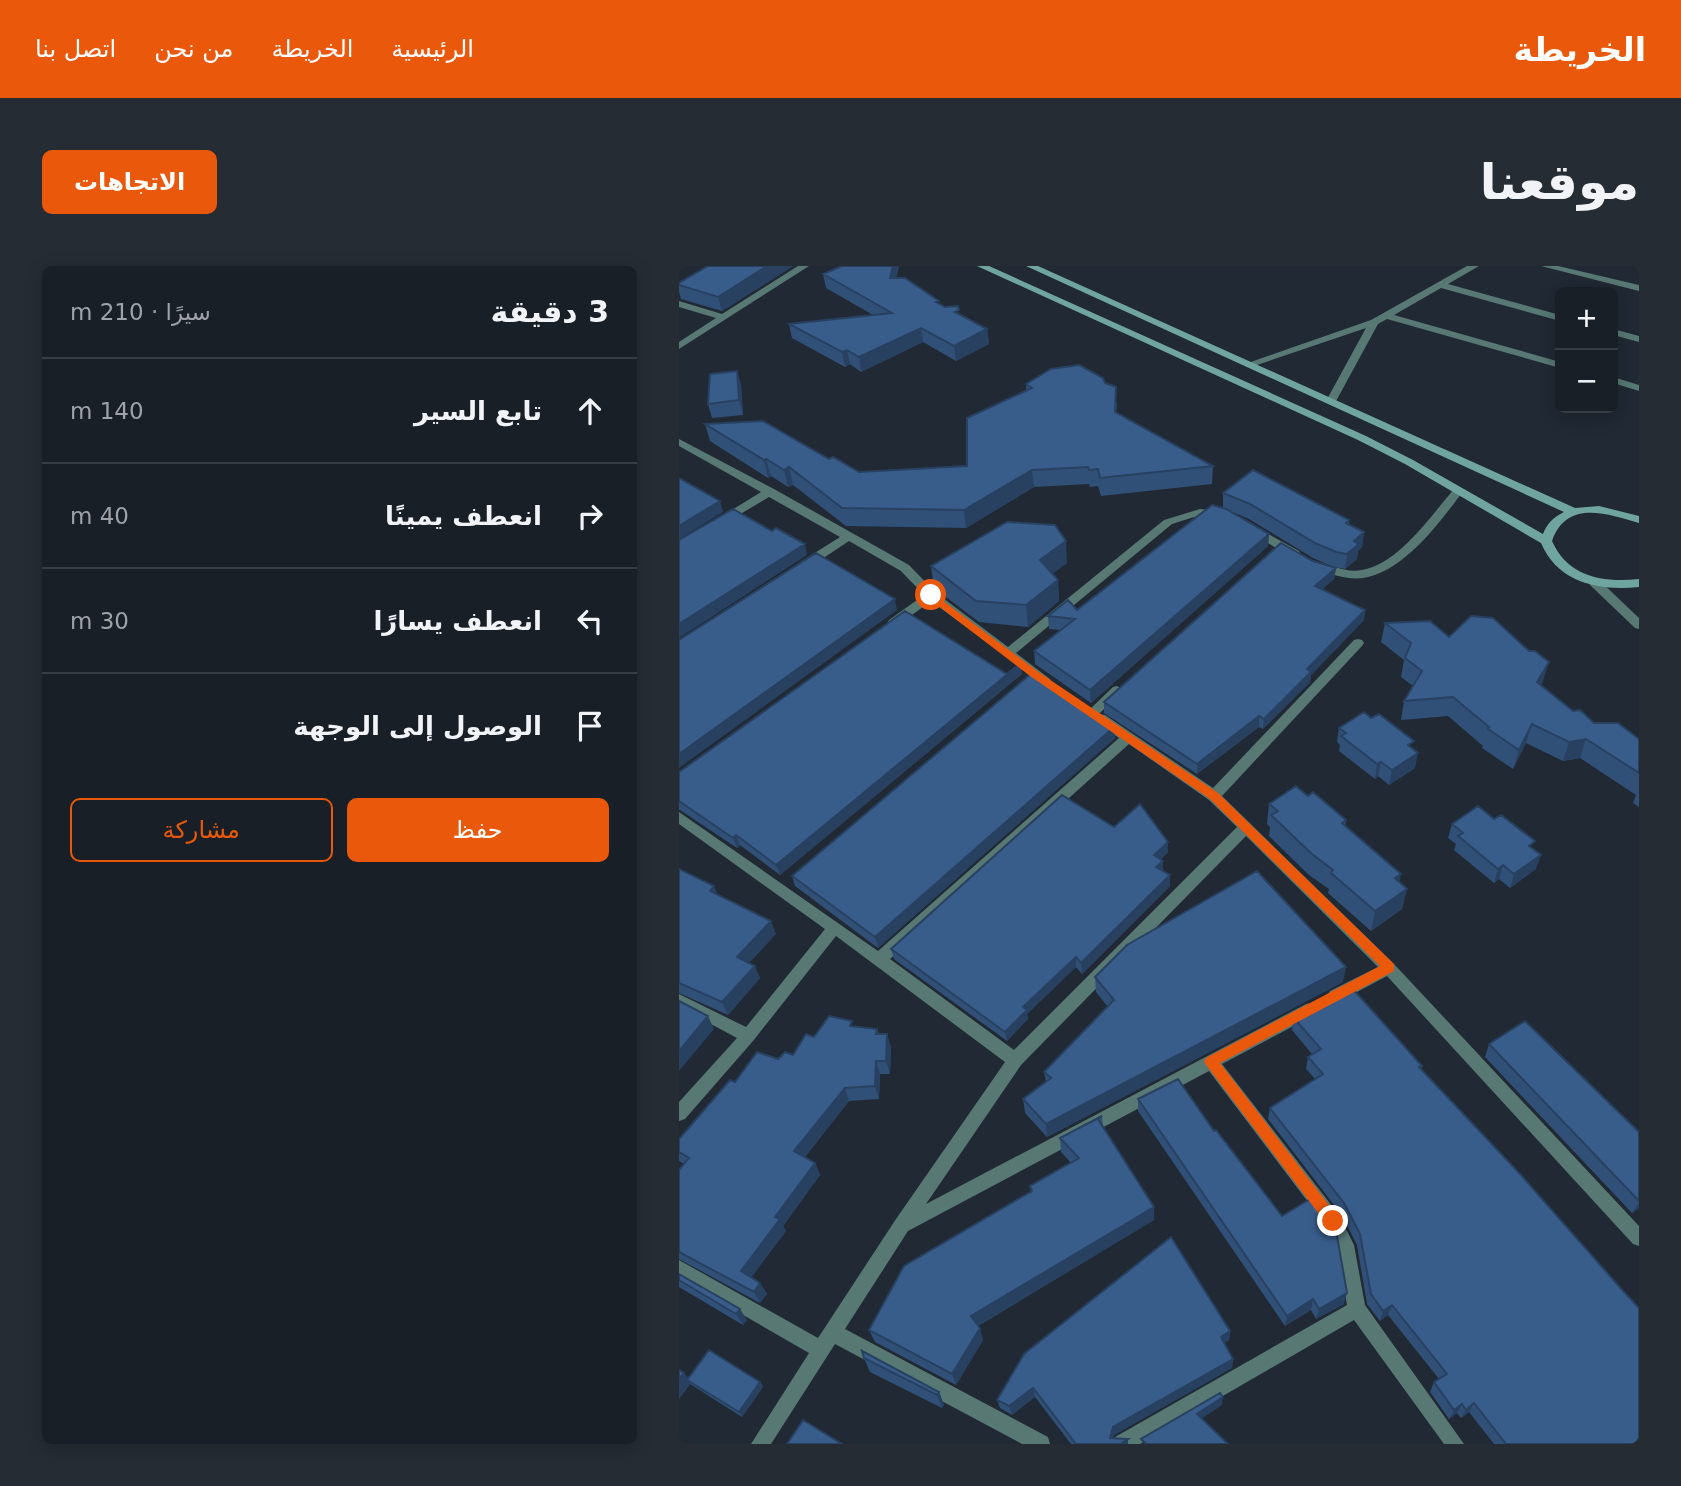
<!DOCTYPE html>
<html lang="ar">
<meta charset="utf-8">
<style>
:root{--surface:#181f27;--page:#252c33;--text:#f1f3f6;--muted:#9fa2a7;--line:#363d44;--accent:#ea580c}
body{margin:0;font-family:"DejaVu Sans",Cairo,sans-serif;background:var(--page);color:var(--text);direction:rtl}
.controls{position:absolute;right:21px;top:21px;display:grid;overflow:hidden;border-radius:10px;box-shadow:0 4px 18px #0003}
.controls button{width:63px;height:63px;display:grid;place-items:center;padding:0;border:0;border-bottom:2px solid var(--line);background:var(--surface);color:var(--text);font:35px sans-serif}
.stop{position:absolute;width:21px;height:21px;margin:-16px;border:5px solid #ea580c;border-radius:50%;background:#fff}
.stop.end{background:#ea580c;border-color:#fff;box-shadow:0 2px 7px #0008}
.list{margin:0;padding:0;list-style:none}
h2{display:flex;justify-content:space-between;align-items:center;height:91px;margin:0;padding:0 28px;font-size:30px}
h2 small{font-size:23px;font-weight:400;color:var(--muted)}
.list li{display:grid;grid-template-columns:46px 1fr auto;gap:21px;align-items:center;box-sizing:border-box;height:105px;padding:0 28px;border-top:2px solid var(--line)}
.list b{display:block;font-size:26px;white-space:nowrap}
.list em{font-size:23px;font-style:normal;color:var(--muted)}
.actions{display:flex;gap:14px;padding:21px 28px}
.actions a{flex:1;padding:16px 0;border:2px solid var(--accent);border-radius:10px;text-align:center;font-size:24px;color:var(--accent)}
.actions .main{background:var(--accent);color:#fff}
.icon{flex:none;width:38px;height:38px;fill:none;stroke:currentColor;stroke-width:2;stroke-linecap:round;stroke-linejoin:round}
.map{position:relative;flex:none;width:960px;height:1178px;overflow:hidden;direction:ltr;border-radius:10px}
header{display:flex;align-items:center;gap:42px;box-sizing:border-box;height:98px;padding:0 35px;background:var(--accent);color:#fff}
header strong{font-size:33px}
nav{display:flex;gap:38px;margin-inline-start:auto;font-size:24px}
.intro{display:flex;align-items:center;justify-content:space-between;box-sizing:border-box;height:168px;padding:0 42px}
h1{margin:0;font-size:49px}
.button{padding:18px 32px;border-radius:10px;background:var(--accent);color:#fff;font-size:24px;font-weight:700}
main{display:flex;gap:42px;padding:0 42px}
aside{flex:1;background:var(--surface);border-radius:10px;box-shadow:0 4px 18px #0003}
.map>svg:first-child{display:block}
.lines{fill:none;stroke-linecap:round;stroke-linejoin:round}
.minor{fill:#577873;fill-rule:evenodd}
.tertiary{fill:#577873;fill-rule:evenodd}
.secondary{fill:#6fa59e;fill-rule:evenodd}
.wall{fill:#315078}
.shaded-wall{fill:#284161}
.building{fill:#395d8b;stroke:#284161;stroke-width:2}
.route{fill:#ea580c}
</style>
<header>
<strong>الخريطة</strong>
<nav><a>الرئيسية</a><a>الخريطة</a><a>من نحن</a><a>اتصل بنا</a></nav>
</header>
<div class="intro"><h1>موقعنا</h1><a class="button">الاتجاهات</a></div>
<main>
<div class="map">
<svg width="960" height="1178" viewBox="0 0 960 1178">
<rect width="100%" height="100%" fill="#202934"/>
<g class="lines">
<path class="minor" d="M119 0H130L0 83V76L37 52 0 41V35L43 48Z
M788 0H800L769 18 881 49V55L762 22 715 49 881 96V102L708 53 699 58 656 137 647 135 687 62 575 100 566 98 692 54Z
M862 0H879L960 19V25Z
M934 63 960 70V76L934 69Z
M934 111 960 119V125L934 117Z
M0 173 95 223 230 299 256 326 329 381 485 254 521 243 542 245 548 248 542 251H515L493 258 337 387 371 413 373 416 367 420 252 335 218 360H210L208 357 210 354 245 329 222 305 170 275 131 301H123V295L161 271 90 231 48 256H40V252L82 226 0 180Z
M780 221 785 224C762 255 725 306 684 312 667 314 652 308 636 303L634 300 640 296C654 300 668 307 683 304 720 298 753 248 776 222Z
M573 259 620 285 622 288 620 291H612L569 265V261Z
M679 373 683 374 685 377 683 380 543 530 715 698 960 960V980L954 978 708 710 661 735 656 736 651 735 648 730 651 725 699 701 567 570 342 799 247 938 627 738 632 737 637 738 640 743 637 748 543 798 660 949 675 979 686 1039 785 1178H765L675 1054 461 1178H434L436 1171 668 1039 658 980 648 961 530 805 229 965 166 1063 369 1171 371 1178H343L156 1078 92 1178H72L130 1087 0 1012V994L139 1072 217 953 326 796 157 670 74 775 6 853 0 855V836L58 772 0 741V728L67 761 146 663 0 558V546L199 685 440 472 416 455 415 451 408 450 407 447 434 421 438 420 444 424 420 448 426 449 534 522 675 374ZM450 478 530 534 558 561 335 784 211 693Z"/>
<path class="tertiary" d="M915 312 919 313 960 352V363L956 362 911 319 909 316Z"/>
<path class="secondary" d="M298 0H310L687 170 734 194 864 268C868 257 875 251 885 246L347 0H359L896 242 920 240 960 250V257C928 248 888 233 873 275 889 311 924 317 960 313V321C920 325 879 317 862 277L726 198 679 174Z"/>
</g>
<path class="wall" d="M29 0H114L43 45 2 33 0 26V17Z
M163 0H220L217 12 260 38 308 63 310 78 277 95 244 76 182 106 171 98 166 101 113 72 110 58 194 49 147 22 144 8Z
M58 105 62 119 64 149 33 152 29 138Z
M426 117 438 138 437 147 534 200 533 218 422 230 419 220 411 221 410 218 355 221 287 262 167 260 114 219 109 221 92 210 89 212 31 175 26 158 150 193 180 206 288 200 347 125V118Z
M544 227 670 254V259L685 266 683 281 679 285 678 293 666 303 655 301 634 292 570 253 549 244 590 268 589 280 412 437 356 398 355 385 382 364 370 363 369 350 398 344 544 242Z
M634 295 657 302 655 313 643 323 686 344 685 354 632 409 631 416 584 463 580 461 518 508 425 447V436Z
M388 297 373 308 379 314 380 335 349 361 300 356 255 322 252 300Z
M706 357 770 371 864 415 862 419 894 445 915 457 960 473V541L954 537 957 529 901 492 884 495 847 477 834 503 803 482 804 480 769 450 722 454 725 435 734 420 722 411 725 394 702 376Z
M328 408H343L101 609 61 579 58 582 1 544H0V506Z
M435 461 436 472 199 682 116 620 113 610Z
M660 462 734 483 736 502 710 519 699 510 696 513 660 485 661 479 658 476Z
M629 530 667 554 666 559 728 623 723 643 692 665 649 627 650 623 630 609 590 570 591 561 588 558 590 538Z
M815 553 853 582 857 603 831 622 820 613 815 617 775 584 777 578 769 572 773 558Z
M435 561 489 576V586L482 593 484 605 491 609V620L403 708 397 701 348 748 349 753 328 775 215 693 212 683Z
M0 603 97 668 70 697 81 712 49 749 0 727Z
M416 711 664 716 368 871 346 847 344 833 367 816 365 806 429 741 417 726Z
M614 751 743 800 742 803 960 1178H815L790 1146 782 1152 778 1147 770 1153 751 1126 755 1116 760 1113 709 1049 701 1055 688 1038 678 979 662 948 589 853 591 842 636 813 627 803 629 791 633 788 613 764Z
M175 760 198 763 200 768H208L212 782 211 808H201L200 833 170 835 126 891 136 897 141 909 104 960 107 965 72 1011 81 1017 88 1028 81 1037 0 993V904L5 898 0 895V873L56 816 99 793 114 789 135 771Z
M810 778 960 866V942L953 947 806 791Z
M459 833 535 865 665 1038 637 1053 632 1044 606 1060 459 845Z
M423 850 424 860 475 954 299 1060 304 1074 277 1119 196 1076 190 1064 352 926 351 920 392 897 382 886 381 872Z
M0 1014 68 1054 64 1059 0 1021Z
M551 1065 550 1074 545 1077 554 1093 553 1102 435 1169 434 1172 449 1178H392L356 1131 333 1149 321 1142 318 1134Z
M185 1092 260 1126 265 1139 263 1142 191 1106Z
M0 1104 9 1112 81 1116 84 1121 63 1151 11 1118 0 1133Z"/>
<path class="shaded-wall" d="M88 0H114L43 45 39 31Z
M214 0H220L213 26 211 12Z
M242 62 244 76 182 106 180 91Z
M308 63 310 78 277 95 275 80Z
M168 84 171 98 166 101 163 86Z
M58 105 62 119 64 149 60 134Z
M87 193 92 210 89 212 85 194Z
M110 201 114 219 109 221 105 204Z
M353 204 355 221 287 262 285 244Z
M41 235 44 246 0 273V260Z
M685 266 683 281 679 285 678 293 666 303 668 288 675 275Z
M590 268 589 280 412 437 411 424Z
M387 275 388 297 362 316 361 294Z
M126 278 128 289 0 372V358Z
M657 302 655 313 635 331 636 320Z
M379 314 380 335 349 361 347 339Z
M216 333 218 344 0 502V488Z
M686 344 685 354 632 409 631 416 584 463 585 453 628 403Z
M870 396 864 415 853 435 858 416Z
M342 397 343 408 101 609 97 599Z
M580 450V461L518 508V498Z
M853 458 847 477 834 503 840 484Z
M435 461 436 472 199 682 196 671Z
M907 473 901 492 884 495 890 476Z
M739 487 736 502 710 519 713 504Z
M702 496 699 510 696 513 698 498Z
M57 569 61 579 58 582 54 572Z
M489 576V586L475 600V589Z
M862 589 857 603 831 622 835 608Z
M484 595V605L477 601Z
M824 599 820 613 815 617 819 603Z
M722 608 718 628 716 612Z
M491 609V620L403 708 402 697Z
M35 620 41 634 31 625Z
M728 623 723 643 692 665 696 645Z
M92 655 97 668 63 704 58 691Z
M397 691V701L348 748 349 753 328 775 326 766 344 741Z
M76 700 81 712 49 749 43 736Z
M667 701 664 716 368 871 367 858Z
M29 750 35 763 0 805V785Z
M208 768 212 782 211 808 207 795Z
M197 795 201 808 200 833 196 820Z
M166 822 170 835 120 898 115 885Z
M136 897 141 909 104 960 107 965 69 1016 62 1005 96 951Z
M960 937V942L953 947Z
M475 941V954L295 1062 292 1050Z
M81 1017 88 1028 81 1037 75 1026Z
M668 1027 665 1038 637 1053 640 1043Z
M634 1033 632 1044 606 1060 608 1050Z
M713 1039 709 1049 701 1055 704 1045Z
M61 1043 68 1054 64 1059 57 1048Z
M301 1062 304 1074 277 1119 273 1108Z
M551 1065 550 1074 541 1080 542 1071Z
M554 1093 553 1102 435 1169 432 1178 431 1172 434 1161Z
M5 1107 13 1116 8 1114 11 1118 0 1133V1113Z
M81 1116 84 1121 63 1151 60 1146Z
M354 1122 356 1131 333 1149 330 1140Z
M260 1126 265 1139 263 1142 258 1129Z
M544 1131 543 1139 518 1156V1148Z
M795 1137 790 1146 782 1152 787 1144Z
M783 1138 778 1147 770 1153 775 1144Z
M449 1173V1178H441Z"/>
<path class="building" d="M29 0H88L39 31 0 19V17Z
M163 0H214L211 12H226L260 35 257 36 266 41 279 40 280 44 276 46 308 63 275 80 242 62 180 91 168 84 163 86 110 58 213 47 144 8Z
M400 99 424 112 426 117 437 121 436 146 534 200 421 212 419 203 410 204 409 201 353 204 285 244 163 242 110 201 105 204 87 193 85 194 26 158 84 155 150 193 154 191 180 206 288 200V152L353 122 347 118 372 103Z
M58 105 60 134 29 138 31 108Z
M574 204 670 254 667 257 685 266 675 275 680 278 668 288 657 286 636 277 571 238 544 227Z
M0 212 41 235 0 260Z
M533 239 547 243 590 268 411 424 355 385 396 353 369 350 389 334 398 344Z
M54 243 93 265 97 262 126 278 0 358V274Z
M328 256 376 259 387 275 361 294 379 314 347 339 297 335 252 300Z
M602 277 634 295 657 302 636 320 686 344 628 403 632 406 585 453 580 450 518 498 425 436Z
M137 287 216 333 0 488V374Z
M226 345 328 408 342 397 97 599 57 569 54 572 0 535V506Z
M792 350 814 352 850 385H856L870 396 858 416 894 445 901 444 915 457H939L960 473V507L907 473 890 476 853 458 840 484 809 463 810 461 774 431 725 435 743 405 726 392 732 377 706 357 751 355 770 371Z
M354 406 435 461 196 671 113 610Z
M685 446 692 452 700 448 735 475 729 479 739 487 713 504 702 496 698 498 662 470 667 467 660 462Z
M617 520 629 530 634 526 667 554 663 557 722 608 716 612 728 623 696 645 652 607 654 604 633 588 592 549 599 545 590 538Z
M383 529 435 561 461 538 489 576 475 589 484 595 477 601 491 609 402 697 397 691 344 741 348 744 326 766 212 683Z
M799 540 815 553 822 549 856 575 850 580 862 589 835 608 824 599 819 603 779 570 784 567 773 558Z
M0 603 35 620 31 625 92 655 58 691 76 700 43 736 0 717Z
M578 605 667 701 367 858 344 833 372 812 365 806 435 734 416 711 448 679Z
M672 721 743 800 740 801 842 909 945 1026 960 1042V1178H827L795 1137 787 1144 783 1138 775 1144 755 1116 768 1108 713 1039 704 1045 692 1028 681 968 665 937 591 842 644 808 629 791 642 783 614 751Z
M0 735 29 750 0 785Z
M150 750 173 755 171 760 198 763 197 768H208L207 795H197L196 820 166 822 115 885 136 897 96 951 101 953 62 1005 81 1017 75 1026 0 986V904L10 892 0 886V873L51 814 56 816 78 786 99 793 106 786 114 789 127 768 135 771Z
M846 755 960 866V935L810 778Z
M499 813 535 865 537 864 603 950 633 932 648 951 658 970 668 1027 640 1043 634 1033 608 1050 459 833Z
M423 850 419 853 475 941 292 1050 301 1062 273 1108 190 1064 225 1000 353 925 351 920 400 892 381 872Z
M492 971 551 1065 542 1071 554 1093 434 1161 431 1172 449 1173 441 1178H397L354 1122 330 1140 318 1134 345 1088Z
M0 1008 61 1043 57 1048 0 1014Z
M30 1084 81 1116 60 1146 8 1114Z
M183 1085 260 1126 258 1129 185 1092Z
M0 1104 5 1107 0 1113Z
M541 1127 544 1131 518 1148 549 1178H467L462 1173Z
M124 1154 163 1178H108Z"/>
<path class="route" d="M252 326 358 405 539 527 715 698V705L541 797 659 951V960H649L525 796 527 792 701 700 531 533 351 410 249 332V327Z"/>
</svg>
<div class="controls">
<button>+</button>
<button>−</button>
</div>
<div class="stop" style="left:252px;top:329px"></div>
<div class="stop end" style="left:654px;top:955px"></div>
</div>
<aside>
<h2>3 دقيقة<small>سيرًا · 210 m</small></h2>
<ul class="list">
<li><svg class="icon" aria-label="ahead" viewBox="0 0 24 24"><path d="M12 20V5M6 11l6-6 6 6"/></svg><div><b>تابع السير</b></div><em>140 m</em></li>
<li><svg class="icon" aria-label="right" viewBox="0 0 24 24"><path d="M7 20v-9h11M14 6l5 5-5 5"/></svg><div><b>انعطف يمينًا</b></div><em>40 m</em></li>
<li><svg class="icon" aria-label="left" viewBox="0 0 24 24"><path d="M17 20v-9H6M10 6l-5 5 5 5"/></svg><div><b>انعطف يسارًا</b></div><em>30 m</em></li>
<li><svg class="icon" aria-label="arrive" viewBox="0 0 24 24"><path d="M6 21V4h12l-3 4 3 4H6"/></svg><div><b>الوصول إلى الوجهة</b></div></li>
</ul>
<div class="actions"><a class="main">حفظ</a><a>مشاركة</a></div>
</aside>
</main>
